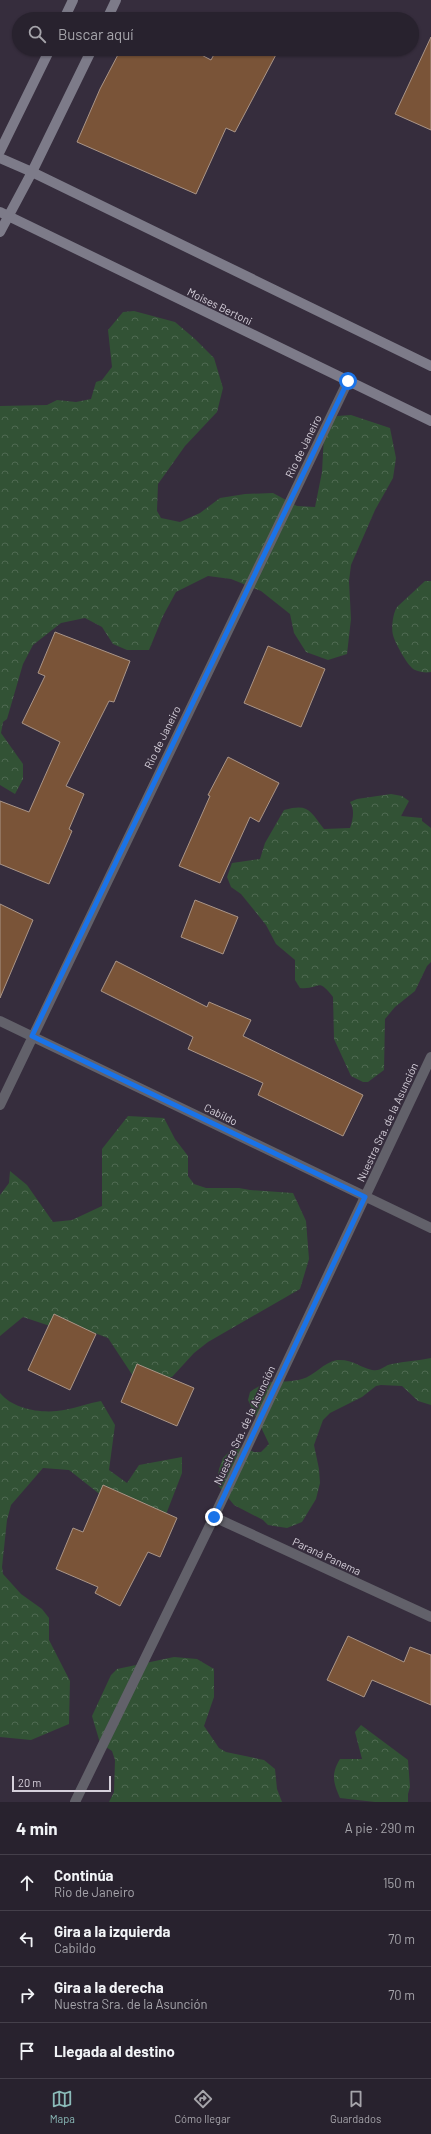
<!DOCTYPE html>
<html lang="es">
<meta charset="utf-8">
<style>
:root{--surface:#28222e;--page:#302a36;--text:#f1f3f6;--muted:#a5a4aa;--line:#443f4a;--accent:#8bbbb9}
body{margin:0;font-family:Barlow,sans-serif;background:var(--page);color:var(--text)}
.scale{position:absolute;left:12px;bottom:10px;width:99px;box-sizing:border-box;padding-left:4px;border:2px solid #d6d0db;border-top:0;font-size:11px;line-height:14px;white-space:nowrap;color:#d6d0db;-webkit-text-stroke:3px #362d3d;paint-order:stroke}
.stop{position:absolute;width:12px;height:12px;margin:-9px;border:3px solid #1a73e8;border-radius:50%;background:#fff}
.stop.end{background:#1a73e8;border-color:#fff;box-shadow:0 1px 4px #0008}
.list{margin:0;padding:0;list-style:none}
h2{display:flex;justify-content:space-between;align-items:center;height:52px;margin:0;padding:0 16px;font-size:17px}
h2 small{font-size:13px;font-weight:400;color:var(--muted)}
.list li{display:grid;grid-template-columns:26px 1fr auto;gap:12px;align-items:center;box-sizing:border-box;height:56px;padding:0 16px;border-top:1px solid var(--line)}
.list b{display:block;font-size:15px;white-space:nowrap}
.list p{margin:0;font-size:13px;white-space:nowrap;color:var(--muted)}
.list em{font-size:13px;font-style:normal;color:var(--muted)}
.icon{flex:none;width:22px;height:22px;fill:none;stroke:currentColor;stroke-width:2;stroke-linecap:round;stroke-linejoin:round}
.map{position:relative;flex:none;width:431px;height:1802px;overflow:hidden}
.search{position:absolute;background:var(--surface);box-shadow:0 1px 3px #0004;left:12px;right:12px;top:12px;height:44px;display:flex;align-items:center;gap:10px;box-sizing:border-box;padding:0 14px;border-radius:22px;color:var(--muted);font-size:15px}
.sheet{height:276px;background:var(--surface)}
nav{display:flex;justify-content:space-around;align-items:center;box-sizing:border-box;height:56px;border-top:1px solid var(--line);background:var(--surface);font-size:11px;color:var(--muted)}
nav a{display:grid;justify-items:center;gap:2px}
nav .on{color:var(--accent)}
.map>svg:first-child{display:block}
.forest{fill:url(#forest-crowns)}
.building{fill:#7a5438;stroke:#aa9588}
.lines{fill:none;stroke-linecap:round;stroke-linejoin:round}
.street{stroke:#62616a;stroke-width:10}
.secondary{stroke:#7d7b89;stroke-width:10}
.route{stroke:#1a73e8;stroke-width:5}
.labels{text-anchor:middle;dominant-baseline:central;stroke-width:3;stroke-linejoin:round;paint-order:stroke}
.street-label{font-size:11px;fill:#d6d0db;stroke:#362d3d}
</style>
<div class="map">
<svg width="431" height="1802" viewBox="0 0 431 1802">
<defs>
<pattern id="forest-crowns" width="20" height="18" patternUnits="userSpaceOnUse"><rect width="20" height="18" fill="#325235"/><path d="M2 6a3 3 0 1 1 6 0M12 15a3 3 0 1 1 6 0" fill="none" stroke="#4f6a52"/></pattern>
</defs>
<rect width="100%" height="100%" fill="#362d3d"/>
<path class="forest" d="M134 311 175 322 195 339 214 358 223 388 217 412 185 446 158 484 157 511 161 518 180 522 200 513 220 498 245 494 273 493 297 506 315 507 322 472 324 434 337 416 351 415 390 428 396 458 393 478 375 510 351 565 349 581 351 619 347 654 328 660 306 652 294 633 290 614 261 591 231 579 208 576 176 592 163 616 149 650H127L113 644 102 627 85 618 61 623 33 645 23 664 7 719 3 722 1 733 23 764V779L15 794 0 785V406L47 405 57 400 76 402 91 399 96 382 102 380 112 367 108 330 123 312Z
M425 581H431V672C426 673 420 672 415 670 408 667 395 643 393 635 391 628 393 613 397 607Z
M391 794 402 796 409 801 401 816 422 818V821L431 828V962L427 966 415 991 395 1007 385 1019 384 1070 368 1082H363L351 1076 334 1039 333 997C317 976 320 990 300 988L295 980V960L276 944 266 925 241 894 231 887 227 877 232 863 260 859 265 843 284 810C309 803 310 811 324 829L350 828C353 819 355 810 350 802L357 799Z
M128 1116 164 1118 175 1139 188 1156V1176L194 1184 206 1188H239L250 1190 293 1193 306 1221 309 1259 300 1289 208 1342 194 1353 172 1377 133 1376 108 1338 84 1329 50 1326 23 1317 0 1336V1195L9 1183 10 1171 27 1185 53 1222 72 1220 102 1206V1149Z
M431 1358V1405L418 1401 402 1386 381 1385 376 1386 362 1397 330 1413 323 1420 314 1445 319 1469 320 1483 316 1499 302 1522 287 1528 268 1525 263 1520 234 1505 217 1484 219 1469 223 1458 231 1450 244 1447 254 1452H261L269 1444 248 1400 250 1392C272 1376 280 1385 302 1379 314 1376 324 1362 337 1360 353 1359 359 1367 372 1370 381 1372 384 1365 392 1364 405 1361 418 1361 431 1358Z
M0 1393C14 1410 44 1414 64 1410 77 1408 88 1403 101 1401L115 1425 109 1470 127 1483 139 1465 182 1457V1473L165 1517 102 1496 69 1470 43 1468 11 1505 7 1520 2 1567 3 1574 21 1594 42 1609 49 1618V1640L70 1681 69 1724 31 1740 0 1737Z
M174 1657 197 1659 214 1669V1697L204 1726 219 1748 226 1752 264 1760 275 1769 277 1789 282 1802H109L114 1792 115 1760 112 1751 100 1743 92 1716 111 1675 117 1669Z
M361 1725 408 1760 410 1787 408 1794V1802H375L340 1798C333 1782 331 1774 340 1759H362L355 1732Z"/>
<path class="building" d="M431 37V130L395 114Z
M121 49H190L211 60 217 49H279L235 132 226 128 196 194 77 142 100 89Z
M55 632 130 661 114 702 109 701 66 786 84 794 69 829 72 831 49 884 0 864V801L29 812 60 742 22 723 45 676 38 673Z
M268 646 325 669 301 727 244 703Z
M228 757 279 783 259 822 250 817 220 883 179 866 210 796 208 795Z
M195 900 238 917 223 954 181 937Z
M0 904 33 920 0 998Z
M116 961 207 1007 209 1002 251 1020 243 1036 363 1095 343 1136 258 1095 263 1083 188 1049 193 1037 101 991Z
M54 1314 96 1334 70 1390 28 1370Z
M137 1364 194 1388 177 1426 121 1402Z
M103 1485 177 1518 160 1557 148 1552 120 1606 95 1593 98 1587 56 1569 73 1528 83 1532Z
M348 1636 404 1662 410 1647 431 1655V1705L372 1680 364 1697 327 1680Z"/>
<g class="lines">
<path class="street" d="M0 1021 431 1228
M0 1105 348 381
M214 1517 431 1617
M75 1802 214 1517 431 1057"/>
<path class="secondary" d="M64 19 73 0
M107 19 116 0
M0 151 50 49
M0 158 32 172 431 366
M0 212 431 421
M0 232 32 172 92 49"/>
</g>
<g class="lines">
<path class="route" d="M214 1517 365 1197 32 1036 348 381"/>
</g>
<g class="labels">
<g class="street-label">
<text transform="translate(220 306) rotate(26)">Moises Bertoni</text>
<text transform="translate(303 446) rotate(-64)">Rio de Janeiro</text>
<text transform="translate(162 737) rotate(-64)">Rio de Janeiro</text>
<text transform="translate(221 1114) rotate(26)">Cabildo</text>
<text transform="translate(387 1122) rotate(-65)">Nuestra Sra. de la Asunción</text>
<text transform="translate(244 1425) rotate(-65)">Nuestra Sra. de la Asunción</text>
<text transform="translate(327 1556) rotate(25)">Paraná Panema</text>
</g>
</g>
</svg>
<div class="scale">20 m</div>
<div class="stop" style="left:348px;top:381px"></div>
<div class="stop end" style="left:214px;top:1517px"></div>
<div class="search"><svg class="icon" aria-label="search" viewBox="0 0 24 24"><circle cx="10" cy="10" r="6"/><path d="M15 15l6 6"/></svg>Buscar aquí</div>
</div>
<section class="sheet">
<h2>4 min<small>A pie · 290 m</small></h2>
<ul class="list">
<li><svg class="icon" aria-label="ahead" viewBox="0 0 24 24"><path d="M12 20V5M6 11l6-6 6 6"/></svg><div><b>Continúa</b><p>Rio de Janeiro</p></div><em>150 m</em></li>
<li><svg class="icon" aria-label="left" viewBox="0 0 24 24"><path d="M17 20v-9H6M10 6l-5 5 5 5"/></svg><div><b>Gira a la izquierda</b><p>Cabildo</p></div><em>70 m</em></li>
<li><svg class="icon" aria-label="right" viewBox="0 0 24 24"><path d="M7 20v-9h11M14 6l5 5-5 5"/></svg><div><b>Gira a la derecha</b><p>Nuestra Sra. de la Asunción</p></div><em>70 m</em></li>
<li><svg class="icon" aria-label="arrive" viewBox="0 0 24 24"><path d="M6 21V4h12l-3 4 3 4H6"/></svg><div><b>Llegada al destino</b></div></li>
</ul>
</section>
<nav>
<a class="on"><svg class="icon" aria-label="map" viewBox="0 0 24 24"><path d="M3 6l6-2 6 2 6-2v14l-6 2-6-2-6 2zM9 4v14M15 6v14"/></svg>Mapa</a>
<a><svg class="icon" aria-label="directions" viewBox="0 0 24 24"><path d="M12 3l9 9-9 9-9-9zM9 14v-3h6M13 9l2 2-2 2"/></svg>Cómo llegar</a>
<a><svg class="icon" aria-label="saved" viewBox="0 0 24 24"><path d="M7 4h10v16l-5-4-5 4z"/></svg>Guardados</a>
</nav>
